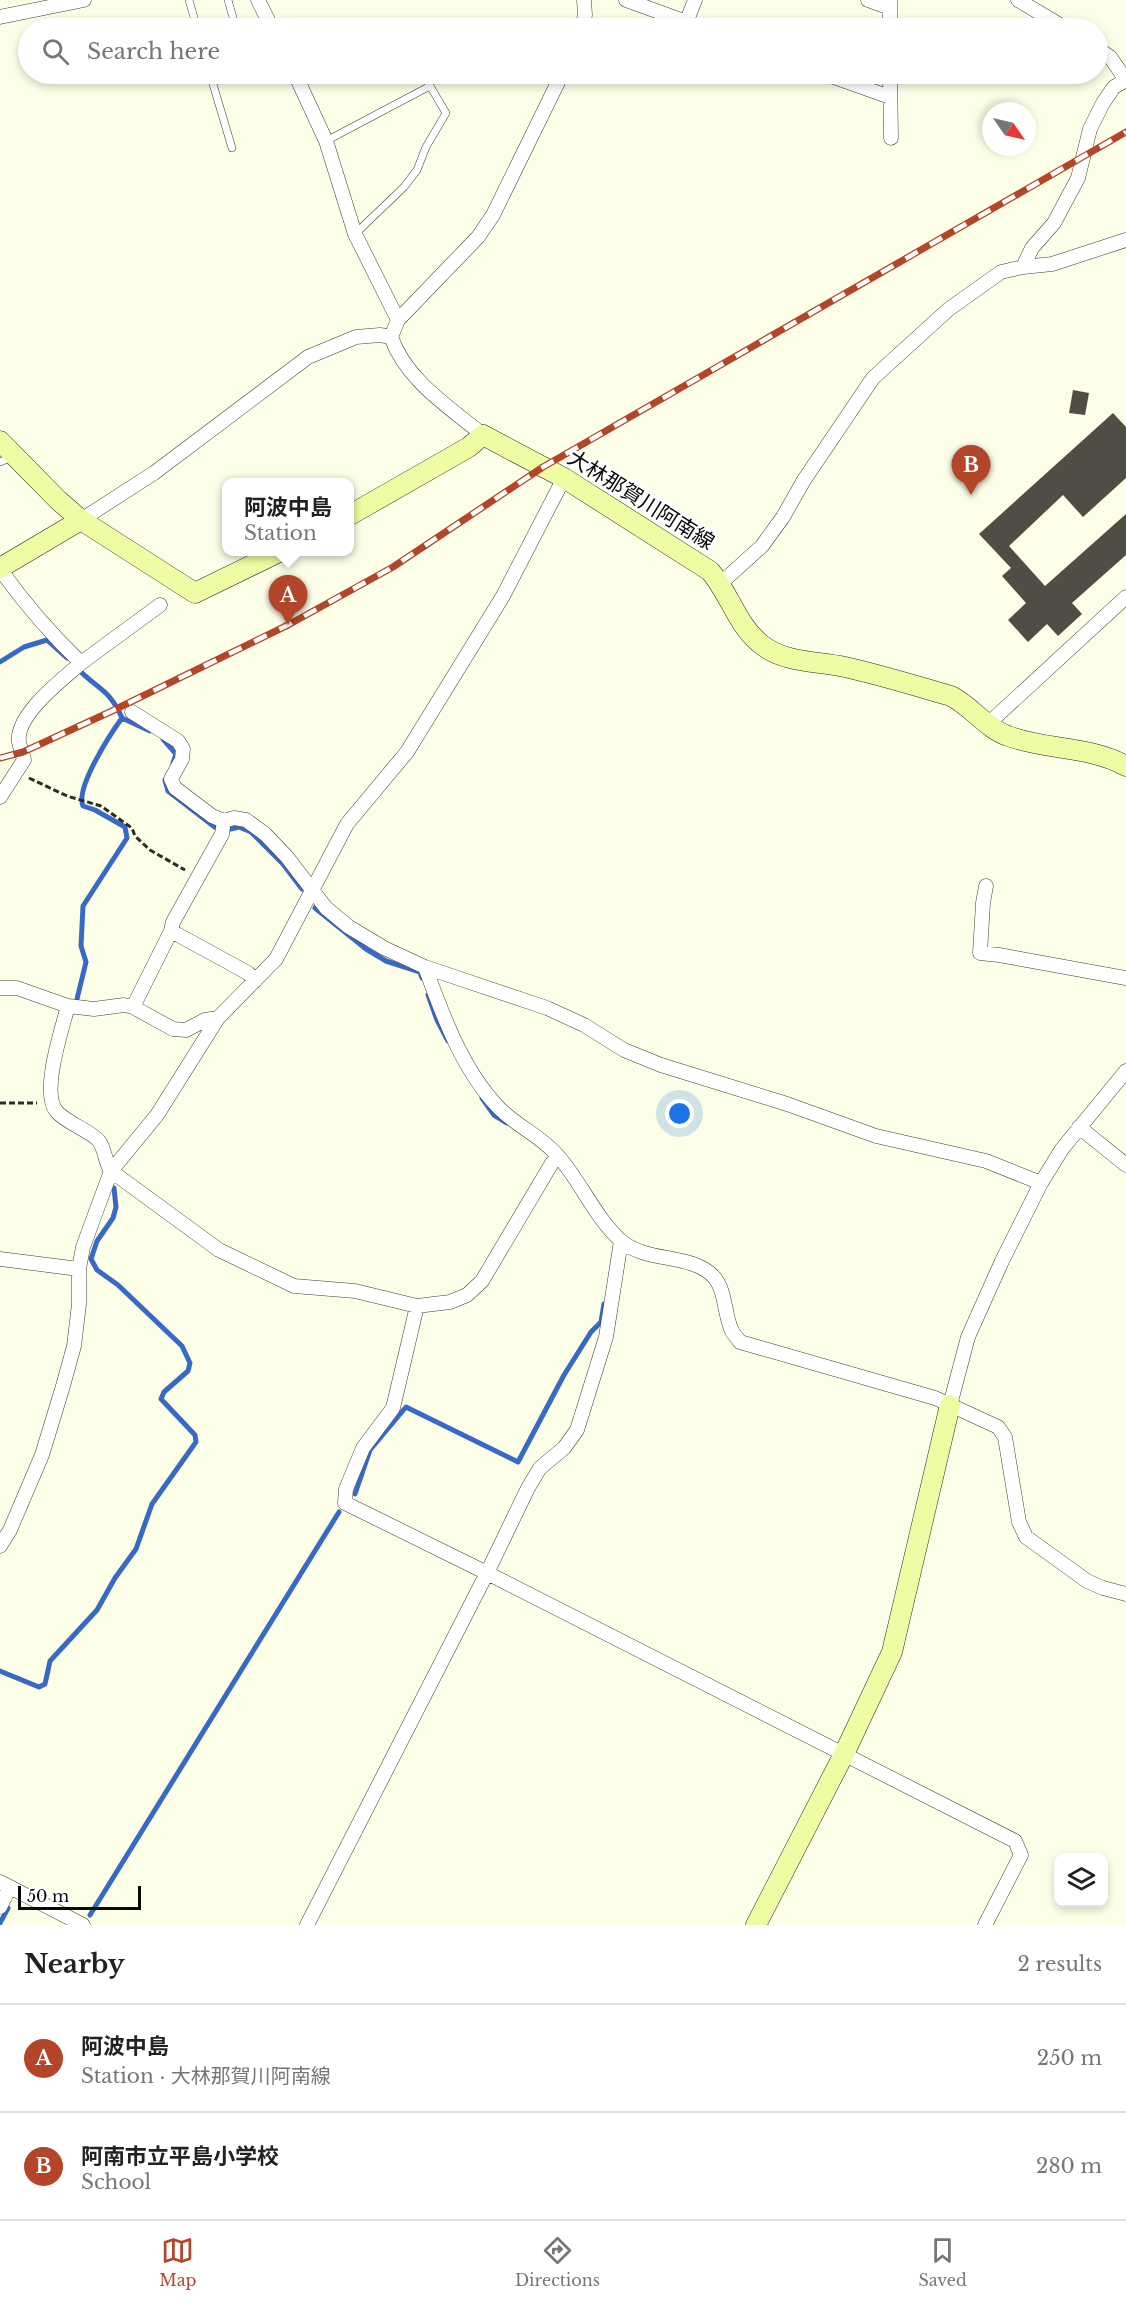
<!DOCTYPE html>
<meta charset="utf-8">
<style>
:root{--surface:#fff;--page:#f6f6f6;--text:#222;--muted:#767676;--line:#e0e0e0;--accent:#b34528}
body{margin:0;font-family:"Libre Baskerville","Noto Sans JP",serif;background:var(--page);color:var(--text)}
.controls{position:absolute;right:18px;bottom:18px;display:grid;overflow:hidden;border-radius:12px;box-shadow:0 3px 9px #0003}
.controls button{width:54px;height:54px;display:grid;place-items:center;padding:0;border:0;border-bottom:2px solid var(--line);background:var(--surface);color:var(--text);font:30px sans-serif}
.compass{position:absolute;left:982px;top:102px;width:54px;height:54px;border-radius:50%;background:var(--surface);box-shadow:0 3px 9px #0003;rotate:124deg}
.scale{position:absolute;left:18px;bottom:15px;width:123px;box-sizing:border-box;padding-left:6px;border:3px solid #090909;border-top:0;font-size:16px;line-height:21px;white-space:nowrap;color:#090909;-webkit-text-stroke:4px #fff;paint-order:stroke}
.you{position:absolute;left:680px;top:1114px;width:21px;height:21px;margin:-15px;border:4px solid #fff;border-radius:50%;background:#1a73e8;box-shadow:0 0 0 9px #1a73e833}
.badge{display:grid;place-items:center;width:39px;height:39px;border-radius:50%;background:var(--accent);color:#fff;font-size:20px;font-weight:700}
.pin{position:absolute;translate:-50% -50px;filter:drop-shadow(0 2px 3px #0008)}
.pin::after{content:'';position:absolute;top:32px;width:21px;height:18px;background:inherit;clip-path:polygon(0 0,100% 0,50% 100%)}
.popup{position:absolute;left:222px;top:478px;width:132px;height:78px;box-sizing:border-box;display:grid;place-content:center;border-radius:12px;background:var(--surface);filter:drop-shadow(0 2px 4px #0005);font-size:20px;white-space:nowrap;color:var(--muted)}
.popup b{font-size:22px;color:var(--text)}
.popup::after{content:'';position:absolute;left:50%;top:100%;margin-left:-12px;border:12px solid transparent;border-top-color:var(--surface)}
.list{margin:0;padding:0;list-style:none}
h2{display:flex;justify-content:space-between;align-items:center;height:78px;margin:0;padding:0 24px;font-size:26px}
h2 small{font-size:20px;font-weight:400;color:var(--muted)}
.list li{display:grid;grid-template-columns:39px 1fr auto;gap:18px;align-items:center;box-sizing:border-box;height:108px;padding:0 24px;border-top:2px solid var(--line)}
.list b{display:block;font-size:22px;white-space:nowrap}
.list p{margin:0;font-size:20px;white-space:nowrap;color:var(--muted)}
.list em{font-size:20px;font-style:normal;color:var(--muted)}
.icon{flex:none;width:33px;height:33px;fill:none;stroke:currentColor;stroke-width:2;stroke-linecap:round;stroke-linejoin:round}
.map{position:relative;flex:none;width:1126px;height:1925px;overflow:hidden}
.search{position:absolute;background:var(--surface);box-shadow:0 3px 9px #0003;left:18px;right:18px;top:18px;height:66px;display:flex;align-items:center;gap:15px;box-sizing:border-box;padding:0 21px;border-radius:33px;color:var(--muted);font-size:22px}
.sheet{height:294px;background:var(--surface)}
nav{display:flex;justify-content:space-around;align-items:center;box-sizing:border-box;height:84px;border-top:2px solid var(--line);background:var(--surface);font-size:16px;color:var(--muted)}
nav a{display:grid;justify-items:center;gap:3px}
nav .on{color:var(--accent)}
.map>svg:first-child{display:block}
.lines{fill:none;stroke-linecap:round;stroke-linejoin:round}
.stream{stroke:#3869c7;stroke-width:5}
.building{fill:#514d46}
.lane-casing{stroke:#3c3c3c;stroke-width:8}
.street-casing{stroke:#3c3c3c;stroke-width:15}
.secondary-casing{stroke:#2b2b2b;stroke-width:21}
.path{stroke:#2b2b2b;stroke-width:3;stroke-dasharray:6 3;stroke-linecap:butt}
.lane{stroke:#fff;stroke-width:7}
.street{stroke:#fff;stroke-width:14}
.secondary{stroke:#effca4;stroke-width:20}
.rail-casing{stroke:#b34528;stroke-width:7}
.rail{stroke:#fff;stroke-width:4.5;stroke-dasharray:14;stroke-linecap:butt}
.labels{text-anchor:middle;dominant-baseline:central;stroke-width:6;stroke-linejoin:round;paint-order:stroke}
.street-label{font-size:21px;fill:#090909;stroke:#fff}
</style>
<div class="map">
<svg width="1126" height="1925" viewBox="0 0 1126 1925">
<rect width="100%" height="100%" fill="#fdfee7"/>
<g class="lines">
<path class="stream" d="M0 662 24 647 47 640 67 658
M78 669C97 689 109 688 122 718L150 731
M163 739 176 754 173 763
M165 780 168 791 216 828 226 830 239 827 251 832 283 864 302 889
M315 908 366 949 386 961 420 972 422 978
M428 995 437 1020 448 1041
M77 999 86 962 81 946 83 906 127 838 125 827 95 810 83 806C75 788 111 733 122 718
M482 1098 494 1115 507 1123
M355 1494 370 1450 406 1407 518 1462 564 1375 591 1332 601 1322 604 1304
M0 1671 39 1687 45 1684 50 1661 97 1610 115 1578 136 1549 152 1504 196 1442 195 1435 161 1399 164 1392 188 1371 190 1363 182 1346 118 1285 97 1270 91 1259 97 1241 113 1218 116 1207 114 1188
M90 1915 339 1512
M0 1923 8 1908"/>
</g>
<path class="building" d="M1073 390 1089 393 1085 415 1069 413Z
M1113 413 1126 427V478L1083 517 1063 495 1009 546 1045 586 1126 514V555L1072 603 1082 614 1058 636 1047 624 1028 642 1008 620 1026 603 1002 576 1011 568 979 534Z"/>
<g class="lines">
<g class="lane-casing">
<path id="lane" d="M189 0 197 28
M228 0 236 28
M210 74 232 148
M326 141 430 86
M355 234 404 187 417 170 426 147 446 113 423 74
M0 462 12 457"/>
</g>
<g class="street-casing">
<path id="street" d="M258 0 272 28
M626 0 703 28
M868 0 890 8
M890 0V28
M1018 0 1065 28
M0 17 84 0
M686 23 695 0
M582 28 585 15 584 0
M1098 49 1110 57 1126 80
M295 74 326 141 355 234 398 320
M825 74 890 97
M890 74 891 138
M1023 267 1032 248 1054 223 1078 178 1090 129 1103 103 1114 87 1126 80
M483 435C449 407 406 380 391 337L398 320 478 237 493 215 562 74
M81 520 154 473 308 357 356 337 380 335 391 337
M0 569C24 603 51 634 81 663 63 679 15 715 19 742 20 748 23 754 24 760L0 797
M721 583 762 546 783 517 804 480 873 378 949 309 1001 272 1023 267 1052 264 1126 240
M81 663 160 605
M132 712 178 741 183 749 182 759 171 779 175 788 212 816 224 821 234 818 246 820 265 834 287 857 326 908 349 927 384 948 425 967 547 1008 584 1025 624 1050 661 1065 787 1104 876 1136 986 1161 1041 1183
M989 723 1126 597
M986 886 983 903 980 953 999 955 1126 978
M171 931 173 922 222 834 224 821
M425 967C443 1016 462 1069 498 1107 516 1126 541 1136 558 1156 581 1182 595 1217 620 1240 645 1263 691 1253 713 1276 726 1289 724 1315 732 1331 734 1335 738 1339 740 1342L935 1398 998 1427 1005 1437 1019 1522 1026 1537 1087 1581 1103 1588 1126 1594
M0 988H17L68 1006 94 1009 124 1005 133 1007 173 1029 186 1030 205 1020 218 1018
M68 1006C62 1029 40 1094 57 1112 67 1123 92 1132 99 1141 105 1149 105 1162 111 1171L219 1250 294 1286 355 1291 417 1306 450 1302 467 1295 482 1281 552 1163 558 1156
M133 1007 171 931 248 973 255 981
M1079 1127 1126 1165
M0 1259 79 1269
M417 1306 393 1408 363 1448 346 1489 345 1503 487 1573 1015 1841 1021 1855 985 1925
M950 1405 968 1337 1002 1261 1041 1183 1062 1149 1126 1071
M0 1546 10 1530 42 1455 63 1386 74 1346 79 1304V1269L83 1247 111 1171 157 1115 218 1018 276 959 347 824 407 752 503 596 564 478
M0 1882 83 1925
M0 1907 10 1887
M307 1925 487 1573 528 1488 540 1468 564 1448 577 1430 606 1337 621 1241"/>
</g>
<g class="secondary-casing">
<path id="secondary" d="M0 441 58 500 81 520 195 593 279 552
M350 515 469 447 483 435 564 478 710 571C730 594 737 626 762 645 785 663 818 661 845 667 881 675 916 686 951 696 971 706 987 729 1008 736 1046 750 1090 746 1126 766
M0 568 81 520
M756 1925 844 1754 892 1652 950 1405"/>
</g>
<path class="path" d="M29 778 67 796 101 806 132 828 135 836 150 850 185 870
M0 1103H37"/>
<use href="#lane" class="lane"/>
<use href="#street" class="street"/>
<use href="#secondary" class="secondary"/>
<g class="rail-casing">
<path id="rail" d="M0 758 23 752 112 711 288 625 393 567 543 467 1126 132"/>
</g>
<use href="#rail" class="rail"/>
</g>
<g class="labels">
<g class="street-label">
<text transform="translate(641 500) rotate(32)">大林那賀川阿南線</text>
</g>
</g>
</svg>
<div class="controls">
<button><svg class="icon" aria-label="layers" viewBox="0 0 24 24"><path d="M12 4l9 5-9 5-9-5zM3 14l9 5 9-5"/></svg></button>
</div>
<svg class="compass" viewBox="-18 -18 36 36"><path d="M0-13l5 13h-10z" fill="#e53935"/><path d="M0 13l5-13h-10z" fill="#767676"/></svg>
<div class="scale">50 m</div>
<div class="you"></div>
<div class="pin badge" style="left:288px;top:625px">A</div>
<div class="popup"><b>阿波中島</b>Station</div>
<div class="pin badge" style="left:971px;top:495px">B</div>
<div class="search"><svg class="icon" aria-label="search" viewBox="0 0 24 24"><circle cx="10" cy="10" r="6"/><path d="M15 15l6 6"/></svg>Search here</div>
</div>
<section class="sheet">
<h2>Nearby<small>2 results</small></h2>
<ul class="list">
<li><span class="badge">A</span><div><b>阿波中島</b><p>Station · 大林那賀川阿南線</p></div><em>250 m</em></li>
<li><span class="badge">B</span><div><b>阿南市立平島小学校</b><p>School</p></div><em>280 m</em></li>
</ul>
</section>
<nav>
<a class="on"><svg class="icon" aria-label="map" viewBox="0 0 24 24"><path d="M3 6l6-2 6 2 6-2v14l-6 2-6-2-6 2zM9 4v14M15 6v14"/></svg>Map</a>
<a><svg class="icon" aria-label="directions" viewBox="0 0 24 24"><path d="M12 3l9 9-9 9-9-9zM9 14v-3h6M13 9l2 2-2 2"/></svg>Directions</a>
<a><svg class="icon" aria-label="saved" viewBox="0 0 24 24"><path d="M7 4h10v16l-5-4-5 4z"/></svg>Saved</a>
</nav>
